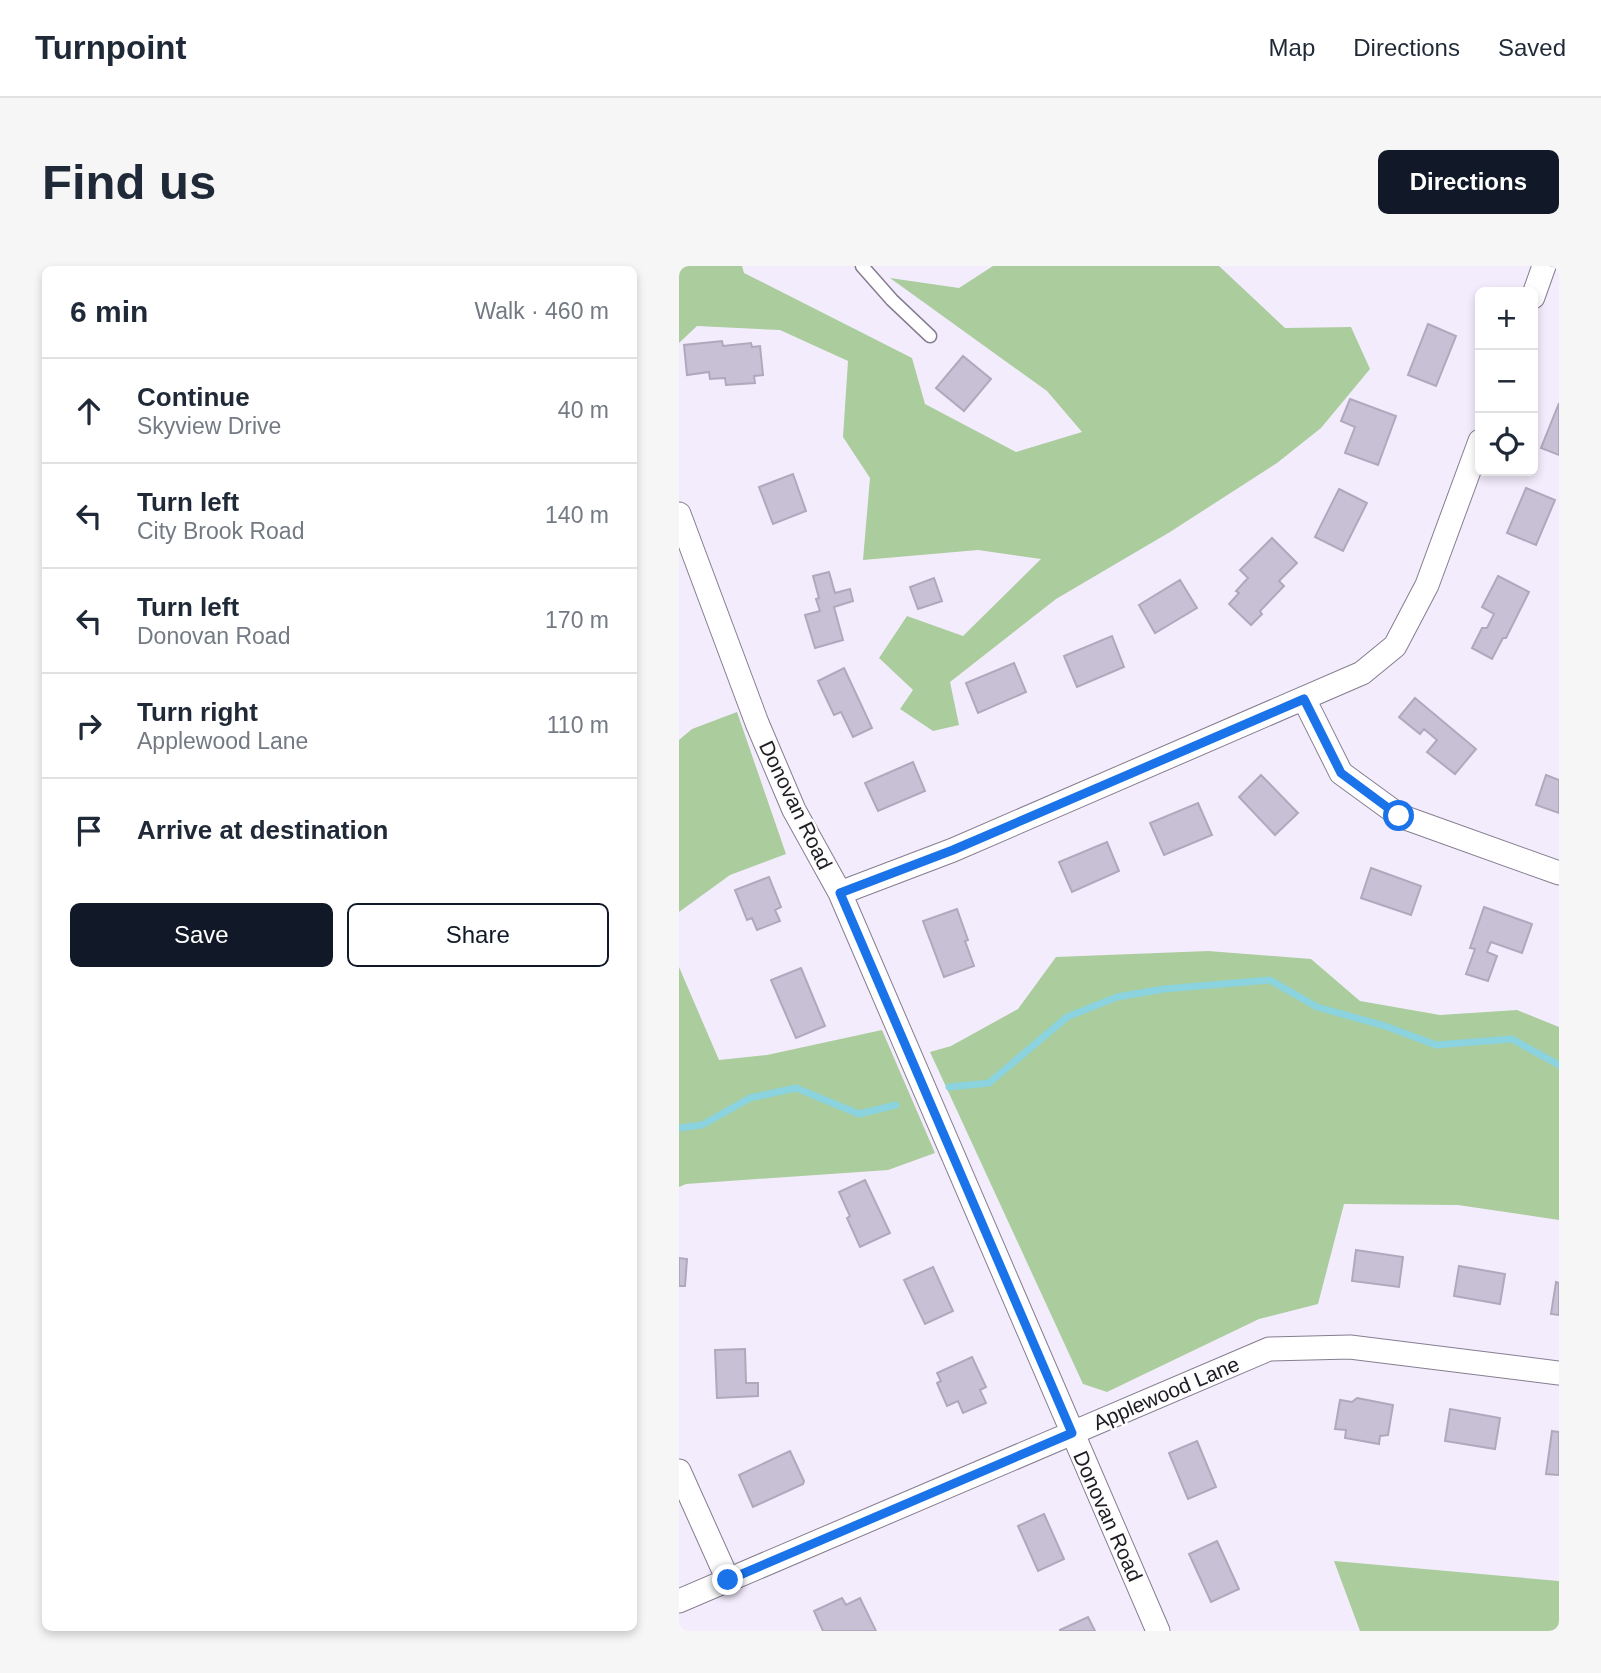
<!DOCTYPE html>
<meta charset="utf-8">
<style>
:root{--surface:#fff;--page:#f6f6f7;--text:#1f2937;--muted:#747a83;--line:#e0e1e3;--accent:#111827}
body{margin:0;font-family:Arial,sans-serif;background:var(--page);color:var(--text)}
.controls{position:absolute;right:21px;top:21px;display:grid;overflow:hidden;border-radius:10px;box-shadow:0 4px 10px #0003}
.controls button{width:63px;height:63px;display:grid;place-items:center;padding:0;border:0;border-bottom:2px solid var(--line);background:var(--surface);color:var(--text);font:35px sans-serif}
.stop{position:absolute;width:21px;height:21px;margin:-16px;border:5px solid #1a73e8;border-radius:50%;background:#fff}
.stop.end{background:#1a73e8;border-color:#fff;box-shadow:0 2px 7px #0008}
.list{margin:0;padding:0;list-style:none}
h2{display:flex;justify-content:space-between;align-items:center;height:91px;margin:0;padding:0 28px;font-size:30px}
h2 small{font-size:23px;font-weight:400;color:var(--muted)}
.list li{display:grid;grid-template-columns:46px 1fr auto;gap:21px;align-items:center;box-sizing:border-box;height:105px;padding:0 28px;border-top:2px solid var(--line)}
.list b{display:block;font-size:26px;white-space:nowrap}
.list p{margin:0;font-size:23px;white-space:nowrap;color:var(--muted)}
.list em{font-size:23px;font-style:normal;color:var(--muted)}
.actions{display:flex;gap:14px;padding:21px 28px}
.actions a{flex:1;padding:16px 0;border:2px solid var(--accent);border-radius:10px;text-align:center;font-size:24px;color:var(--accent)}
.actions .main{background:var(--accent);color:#fff}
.icon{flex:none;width:38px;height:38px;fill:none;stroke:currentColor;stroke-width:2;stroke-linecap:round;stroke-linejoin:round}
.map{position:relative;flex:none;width:880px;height:1365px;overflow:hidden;border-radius:10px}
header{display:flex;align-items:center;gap:42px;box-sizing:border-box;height:98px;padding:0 35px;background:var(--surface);border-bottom:2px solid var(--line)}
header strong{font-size:33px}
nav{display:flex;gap:38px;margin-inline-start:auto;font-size:24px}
.intro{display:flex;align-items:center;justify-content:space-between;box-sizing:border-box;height:168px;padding:0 42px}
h1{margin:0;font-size:49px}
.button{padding:18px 32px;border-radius:10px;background:var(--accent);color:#fff;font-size:24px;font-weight:700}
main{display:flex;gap:42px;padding:0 42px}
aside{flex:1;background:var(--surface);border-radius:10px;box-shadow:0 4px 10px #0003}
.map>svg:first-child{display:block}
.forest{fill:#abcc9c}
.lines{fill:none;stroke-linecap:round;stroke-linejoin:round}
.stream{stroke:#8bd3df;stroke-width:7}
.building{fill:#c8c0d5;stroke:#b0a8bc;stroke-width:2}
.lane-casing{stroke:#857d90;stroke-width:15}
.street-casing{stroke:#857d90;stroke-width:25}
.lane{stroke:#fff;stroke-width:12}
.street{stroke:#fff;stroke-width:23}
.route{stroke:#1a73e8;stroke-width:9}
.labels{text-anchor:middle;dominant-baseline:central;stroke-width:5;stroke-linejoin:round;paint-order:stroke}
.street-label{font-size:21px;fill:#1e1b23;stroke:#fdfdfd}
</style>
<header>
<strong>Turnpoint</strong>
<nav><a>Map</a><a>Directions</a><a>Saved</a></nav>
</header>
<div class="intro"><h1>Find us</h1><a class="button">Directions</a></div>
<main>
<aside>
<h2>6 min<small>Walk · 460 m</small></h2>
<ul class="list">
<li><svg class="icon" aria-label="ahead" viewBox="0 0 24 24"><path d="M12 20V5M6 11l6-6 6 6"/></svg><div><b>Continue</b><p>Skyview Drive</p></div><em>40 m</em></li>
<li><svg class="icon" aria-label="left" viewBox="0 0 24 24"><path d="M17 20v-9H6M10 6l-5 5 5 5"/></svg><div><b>Turn left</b><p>City Brook Road</p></div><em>140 m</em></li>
<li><svg class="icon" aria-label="left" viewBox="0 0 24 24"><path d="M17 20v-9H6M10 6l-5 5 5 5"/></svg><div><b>Turn left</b><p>Donovan Road</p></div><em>170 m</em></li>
<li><svg class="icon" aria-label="right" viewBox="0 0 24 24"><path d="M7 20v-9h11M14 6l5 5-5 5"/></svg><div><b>Turn right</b><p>Applewood Lane</p></div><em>110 m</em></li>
<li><svg class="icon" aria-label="arrive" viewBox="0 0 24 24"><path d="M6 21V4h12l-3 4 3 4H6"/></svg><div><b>Arrive at destination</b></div></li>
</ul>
<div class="actions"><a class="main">Save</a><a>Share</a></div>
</aside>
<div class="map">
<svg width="880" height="1365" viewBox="0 0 880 1365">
<rect width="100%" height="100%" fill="#f3ecfd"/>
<path class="forest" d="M0 0H63L65 7 233 92 246 138 337 186 403 166 368 125 211 12 280 22 314 0H540L606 62 672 61 691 103 642 162 598 197 491 266 377 333 271 416 280 459 254 465 221 443 234 424 200 392 228 350 284 370 362 293 299 284 184 294 191 212 164 171 169 95 101 64 18 60 0 77Z
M58 446 107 588 51 609 0 646V474L13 463Z
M529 685 632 693 681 735 761 749 838 744 880 761V954L779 939 665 938 639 1038 580 1053 428 1126 404 1118 251 786 272 780 339 743 377 691Z
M0 701 40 794 88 789 203 764 256 887 209 904 7 918 0 921Z
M655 1295 880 1315V1365H681Z"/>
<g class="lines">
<path class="stream" d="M270 821 310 817 388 751 438 731 485 723 591 714 638 741 706 760 757 779 833 773 880 799
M0 862 23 859 71 832 117 822 180 848 217 839"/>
</g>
<path class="building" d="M749 58 777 70 757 120 729 109Z
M43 75 44 80 72 77 73 81 81 80 84 109 75 110 76 117 47 119 46 112 31 113 30 106 8 109 5 79Z
M284 90 312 113 285 145 257 122Z
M671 133 717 150 699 199 666 187 676 161 662 155Z
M880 137V189L862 182Z
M114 208 127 245 94 258 80 221Z
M847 222 876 234 857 279 828 267Z
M660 223 688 237 664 285 636 271Z
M593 272 618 297 600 315 605 320 581 345 583 348 572 359 550 338 560 327 557 325 569 312 561 304Z
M150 306 156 327 171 323 174 335 155 341 164 374 136 382 126 349 141 345 137 333 140 332 134 310Z
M819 310 850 326 827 372H824L813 393 793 382 803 362H808L815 348 803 341Z
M255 312 263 335 239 343 231 321Z
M501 314 518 342 476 367 460 339Z
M433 370 445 401 398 421 385 390Z
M335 397 347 426 299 447 287 417Z
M165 402 193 462 174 471 162 446 155 449 139 415Z
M736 432 797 483 776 508 748 486 758 474 745 463 741 468 720 451Z
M234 496 246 525 199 545 186 517Z
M582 509 619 547 596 569 560 531Z
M867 509 880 514V547L857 539Z
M519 537 533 569 485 589 471 557Z
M428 576 440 605 393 626 380 596Z
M692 602 742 620 732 649 682 632Z
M90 611 102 641 96 644 101 655 78 664 73 652 68 654 56 624Z
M805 641 853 658 843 687 812 676 808 686 818 690 809 715 787 708 796 683 791 682Z
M278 643 289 674 286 675 295 700 265 711 244 655Z
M122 702 146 760 117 772 92 714Z
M186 914 211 967 181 981 168 952 171 950 160 926Z
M677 984 724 991 720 1021 673 1015Z
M0 992 8 993 6 1020H0Z
M780 1000 826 1008 821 1038 775 1030Z
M254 1001 274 1045 246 1058 225 1014Z
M877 1016 880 1017V1049L872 1048Z
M66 1083 67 1117H79V1130L38 1132 36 1084Z
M293 1091 307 1121 301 1124 307 1137 284 1147 279 1135 268 1140 258 1117 262 1115 258 1107Z
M678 1132 714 1139 709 1169 701 1170 700 1178 666 1172 667 1164 656 1163 661 1134 673 1136Z
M771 1143 821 1152 816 1183 766 1175Z
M873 1165 880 1166V1209L867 1208Z
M518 1175 537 1221 509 1233 490 1187Z
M111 1185 125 1215 124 1218 74 1241 60 1209Z
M365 1248 385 1293 359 1305 339 1260Z
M538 1275 560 1323 532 1336 510 1288Z
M163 1332 167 1339 181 1332 197 1365H144L135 1345Z
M409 1351 416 1365H381V1364Z"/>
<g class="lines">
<g class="lane-casing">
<path id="lane" d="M183 0 213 34 251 70"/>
</g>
<g class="street-casing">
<path id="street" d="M854 31 865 0
M0 248 78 457 115 544 161 627 479 1365
M625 433 662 507 721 550 880 607
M161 627 274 584 683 407 716 380 748 319 801 175
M0 1205 49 1314
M0 1335 590 1083 671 1081 880 1107"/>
</g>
<use href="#lane" class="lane"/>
<use href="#street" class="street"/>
</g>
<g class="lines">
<path class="route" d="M49 1314 393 1167 161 627 274 584 625 433 662 507 720 550"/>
</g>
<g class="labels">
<g class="street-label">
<text transform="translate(117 539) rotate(64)">Donovan Road</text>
<text transform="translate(487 1127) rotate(-23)">Applewood Lane</text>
<text transform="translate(429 1250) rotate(66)">Donovan Road</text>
</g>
</g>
</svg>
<div class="controls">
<button>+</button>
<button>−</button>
<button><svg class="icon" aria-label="locate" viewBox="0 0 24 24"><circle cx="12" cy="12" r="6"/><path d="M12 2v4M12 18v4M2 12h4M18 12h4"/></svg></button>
</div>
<div class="stop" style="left:720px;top:550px"></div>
<div class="stop end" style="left:49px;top:1314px"></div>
</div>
</main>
